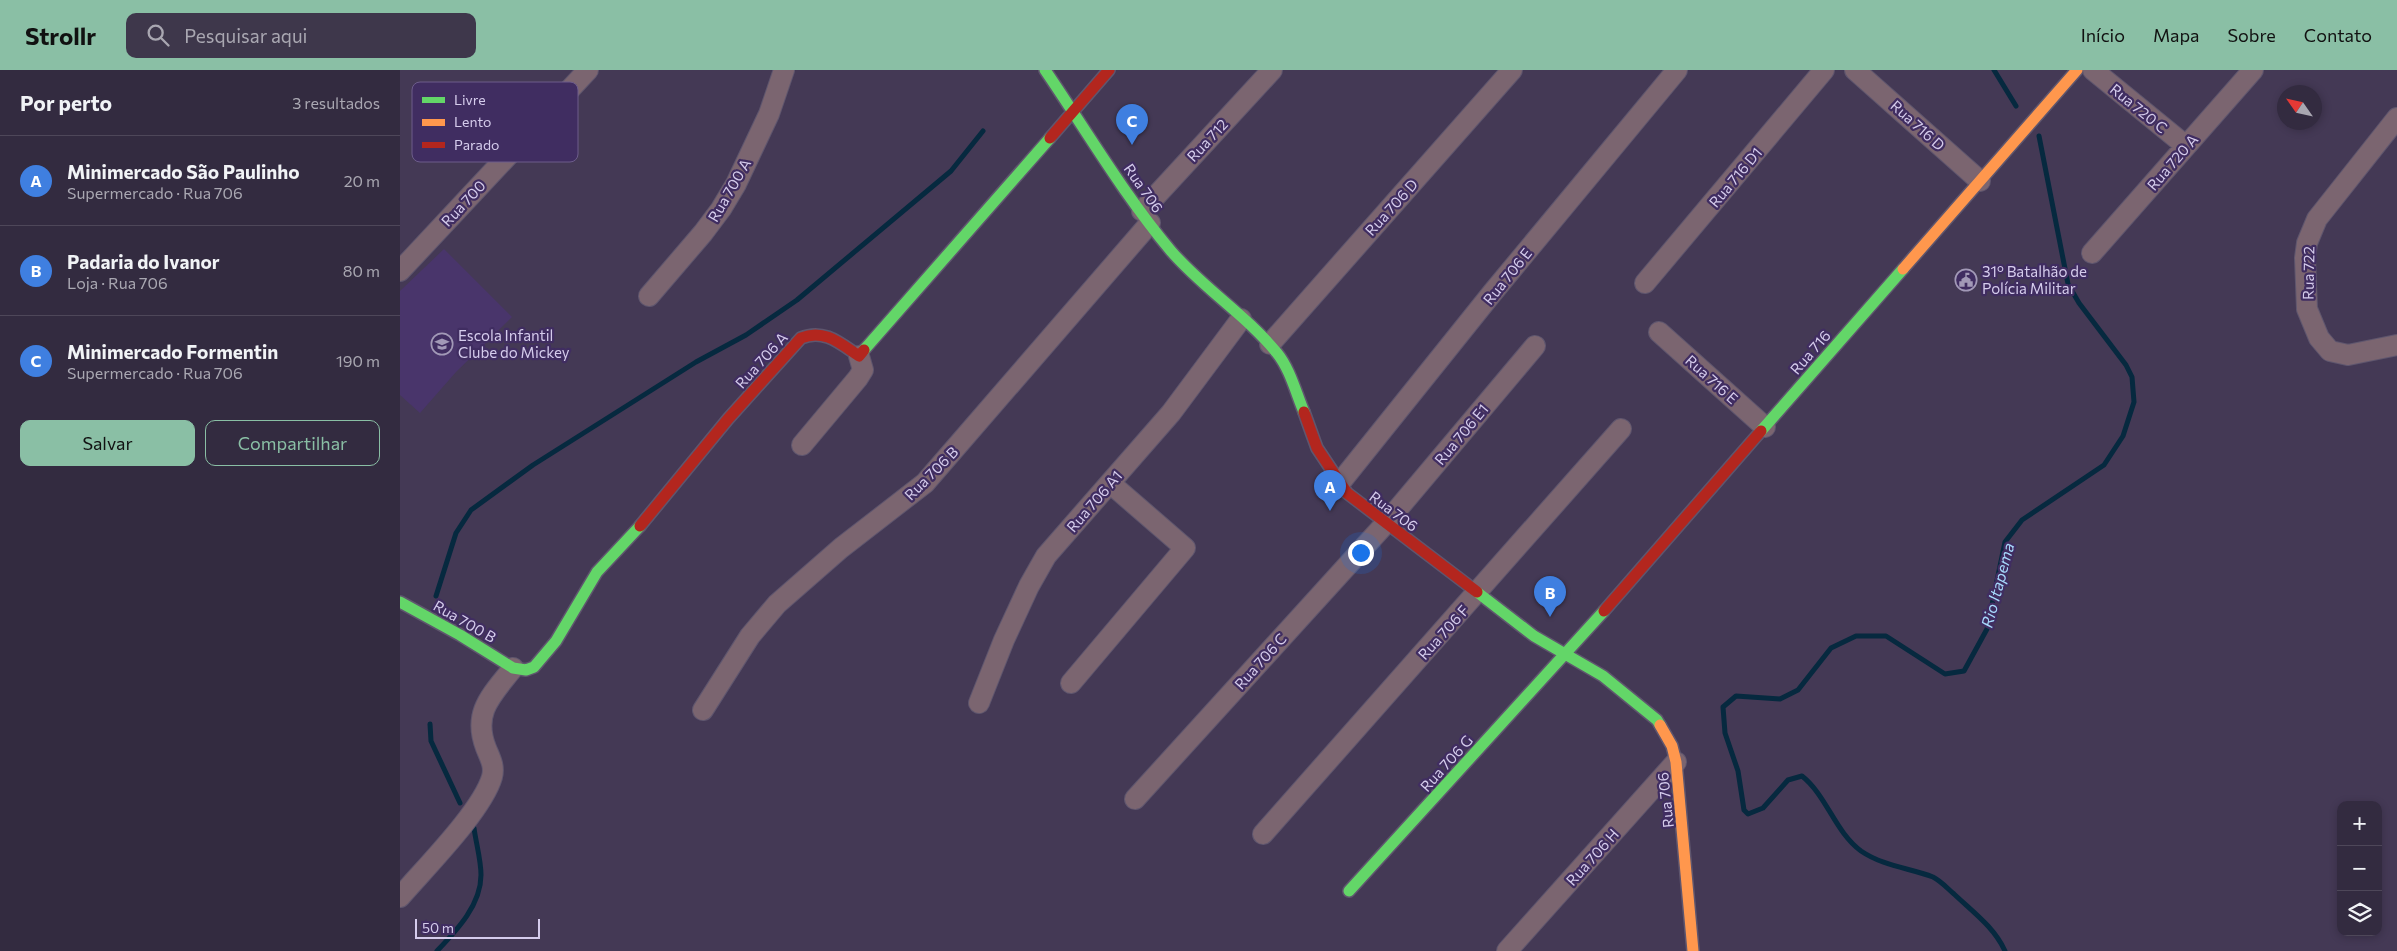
<!DOCTYPE html>
<html lang="pt">
<meta charset="utf-8">
<style>
:root{--surface:#332b40;--page:#3e374b;--text:#f1f3f6;--muted:#a9a7b1;--line:#4e4759;--accent:#8abfa5}
body{margin:0;font-family:Commissioner,sans-serif;background:var(--page);color:var(--text)}
.controls{position:absolute;right:15px;bottom:15px;display:grid;overflow:hidden;border-radius:10px;box-shadow:0 2px 8px #0003}
.controls button{width:45px;height:45px;display:grid;place-items:center;padding:0;border:0;border-bottom:1px solid var(--line);background:var(--surface);color:var(--text);font:25px sans-serif}
.compass{position:absolute;left:1877px;top:15px;width:45px;height:45px;border-radius:50%;background:var(--surface);box-shadow:0 2px 8px #0003;rotate:304deg}
.scale{position:absolute;left:15px;bottom:12px;width:125px;box-sizing:border-box;padding-left:5px;border:2px solid #d5ccec;border-top:0;font-size:14px;line-height:18px;white-space:nowrap;color:#d5ccec;-webkit-text-stroke:4px #402d61;paint-order:stroke}
.you{position:absolute;left:960px;top:482px;width:18px;height:18px;margin:-12px;border:4px solid #fff;border-radius:50%;background:#1a73e8;box-shadow:0 0 0 8px #1a73e833}
.badge{display:grid;place-items:center;width:32px;height:32px;border-radius:50%;background:var(--accent);color:#fff;font-size:16px;font-weight:700}
.pin{position:absolute;translate:-50% -41px;filter:drop-shadow(0 1px 2px #0008)}
.pin::after{content:'';position:absolute;top:26px;width:18px;height:15px;background:inherit;clip-path:polygon(0 0,100% 0,50% 100%)}
.list{margin:0;padding:0;list-style:none}
h2{display:flex;justify-content:space-between;align-items:center;height:65px;margin:0;padding:0 20px;font-size:21px}
h2 small{font-size:16px;font-weight:400;color:var(--muted)}
.list li{display:grid;grid-template-columns:32px 1fr auto;gap:15px;align-items:center;box-sizing:border-box;height:90px;padding:0 20px;border-top:1px solid var(--line)}
.list b{display:block;font-size:19px;white-space:nowrap}
.list p{margin:0;font-size:16px;white-space:nowrap;color:var(--muted)}
.list em{font-size:16px;font-style:normal;color:var(--muted)}
.actions{display:flex;gap:10px;padding:15px 20px}
.actions a{flex:1;padding:11px 0;border:1px solid var(--accent);border-radius:10px;text-align:center;font-size:18px;color:var(--accent)}
.actions .main{background:var(--accent);color:#111}
.icon{flex:none;width:28px;height:28px;fill:none;stroke:currentColor;stroke-width:2;stroke-linecap:round;stroke-linejoin:round}
.map{position:relative;flex:none;width:1997px;height:881px;overflow:hidden}
header{display:flex;align-items:center;gap:30px;box-sizing:border-box;height:70px;padding:0 25px;background:var(--accent);color:#111}
header strong{font-size:24px}
nav{display:flex;gap:28px;margin-inline-start:auto;font-size:18px}
.search{width:350px;height:45px;background:var(--page);display:flex;align-items:center;gap:12px;box-sizing:border-box;padding:0 18px;border-radius:10px;color:var(--muted);font-size:19px}
main{display:flex}
aside{flex:1;background:var(--surface)}
.map>svg:first-child{display:block}
.built{fill:#49356b}
.lines{fill:none;stroke-linecap:round;stroke-linejoin:round}
.stream{stroke:#06293f;stroke-width:5}
.street-casing{stroke:#5f566e;stroke-width:22}
.fast-casing{stroke:#5f566e;stroke-width:14}
.slow-casing{stroke:#5f566e;stroke-width:14}
.jam-casing{stroke:#5f566e;stroke-width:14}
.street{stroke:#7b6570;stroke-width:20}
.fast{stroke:#63d668;stroke-width:11}
.slow{stroke:#ff974d;stroke-width:11}
.jam{stroke:#b3261e;stroke-width:11}
.labels{text-anchor:middle;dominant-baseline:central;stroke-width:4.5;stroke-linejoin:round;paint-order:stroke}
.street-label{font-size:15px;fill:#d5ccec;stroke:#402d61}
.poi-label{font-size:15px;fill:#d5ccec;stroke:#402d61;text-anchor:start}
.water-label{font-size:16px;font-style:italic;fill:#a6d9fc;stroke:#402d61}
.key{fill:#402d61;stroke:#6d5d8b;stroke-width:1}
.key-label{font-size:14px;fill:#d5ccec}
</style>
<header>
<strong>Strollr</strong>
<div class="search"><svg class="icon" aria-label="search" viewBox="0 0 24 24"><circle cx="10" cy="10" r="6"/><path d="M15 15l6 6"/></svg>Pesquisar aqui</div>
<nav><a>Início</a><a>Mapa</a><a>Sobre</a><a>Contato</a></nav>
</header>
<main>
<aside>
<h2>Por perto<small>3 resultados</small></h2>
<ul class="list">
<li><span class="badge" style="background:#3f7fe0">A</span><div><b>Minimercado São Paulinho</b><p>Supermercado · Rua 706</p></div><em>20 m</em></li>
<li><span class="badge" style="background:#3f7fe0">B</span><div><b>Padaria do Ivanor</b><p>Loja · Rua 706</p></div><em>80 m</em></li>
<li><span class="badge" style="background:#3f7fe0">C</span><div><b>Minimercado Formentin</b><p>Supermercado · Rua 706</p></div><em>190 m</em></li>
</ul>
<div class="actions"><a class="main">Salvar</a><a>Compartilhar</a></div>
</aside>
<div class="map">
<svg width="1997" height="881" viewBox="0 0 1997 881">
<rect width="100%" height="100%" fill="#443955"/>
<path class="built" d="M44 179 112 247 56 302 20 343 0 325V221Z"/>
<g class="lines">
<path class="stream" d="M1594 0 1616 36
M36 526 56 463 71 440 133 395 296 292 346 265 397 230 551 101 583 61
M30 654 31 671 60 733
M37 881C57 860 81 835 81 805 81 790 76 773 74 758
M1605 881C1594 857 1573 842 1554 824 1548 819 1541 811 1533 807 1509 798 1483 796 1461 781 1435 762 1427 726 1402 706L1388 710 1363 738 1348 744 1344 740 1338 701 1325 663 1323 637 1336 626 1380 629 1398 620 1431 578 1456 566H1486L1545 604 1564 601 1587 559 1605 472 1622 450 1704 395 1723 366 1734 332 1732 307 1726 295 1679 233 1668 214 1639 66"/>
<g class="street-casing">
<path id="street" d="M1455 0 1580 111
M1693 0 1786 76
M1997 48 1917 149 1907 173 1905 188 1907 239 1919 268 1930 281 1948 285 1997 275
M742 141 872 0
M1692 183 1853 0
M0 201 188 0
M1245 213 1424 0
M249 226 303 163 321 139 336 114 369 44 384 0
M1259 262 1365 357
M870 274 1112 0
M402 375 458 308 463 300 459 286
M939 414 1093 222 1277 0
M671 613 785 478 710 413
M579 633 604 570 629 516 646 486 771 343 841 249
M303 640 350 566 377 534 441 478 525 413 750 153
M735 729 986 453 1135 276
M863 764 1221 359
M0 827C25 798 82 741 92 707 95 696 90 688 86 678 72 642 92 625 113 598
M1107 881 1276 692"/>
</g>
<g class="fast-casing">
<path id="fast" d="M645 0C686 60 724 125 771 181 803 218 846 245 877 283 890 299 896 323 904 342
M464 280 650 68
M1361 361 1503 199
M1077 522 1134 566 1203 606 1257 650 1260 655
M0 532 60 565 113 598 126 600 134 597 156 571 197 502 240 456
M949 821 1204 541"/>
</g>
<g class="slow-casing">
<path id="slow" d="M1503 199 1677 0
M1260 655 1272 676 1276 692 1293 881"/>
</g>
<g class="jam-casing">
<path id="jam" d="M650 68 709 0
M904 342 917 378 947 423 1077 522
M240 456 328 349 401 268C424 258 441 274 459 286L464 280
M1204 541 1361 361"/>
</g>
<use href="#street" class="street"/>
<use href="#fast" class="fast"/>
<use href="#slow" class="slow"/>
<use href="#jam" class="jam"/>
</g>
<defs>
<g id="civic-ring" transform="scale(1.125)"><circle r="9.5" fill="#402d61" stroke="#a299b7" stroke-width="1.5"/><path d="M-.6-6.5H3V-4.5H.6V-3L4-1V1h2V6H-6V1h2V-1L-.6-3ZM-1.2 2.5V6h2.4V2.5Z" fill="#a299b7"/></g>
<g id="school-ring" transform="scale(1.125)"><circle r="9.5" fill="#402d61" stroke="#a299b7" stroke-width="1.5"/><path d="M0-5L7-2L0 1L-7-2ZM-4 1L0 2.5L4 1V4Q0 6-4 4Z" fill="#a299b7"/></g>
</defs>
<g fill-rule="evenodd">
<use href="#civic-ring" x="1566" y="210"/>
<use href="#school-ring" x="42" y="274"/>
</g>
<g class="labels">
<g class="street-label">
<text transform="translate(1739 38) rotate(39)">Rua 720 C</text>
<text transform="translate(1518 55) rotate(42)">Rua 716 D</text>
<text transform="translate(807 70) rotate(-47)">Rua 712</text>
<text transform="translate(1772 92) rotate(-49)">Rua 720 A</text>
<text transform="translate(1335 107) rotate(-50)">Rua 716 D1</text>
<text transform="translate(744 118) rotate(55)">Rua 706</text>
<text transform="translate(329 120) rotate(-60)">Rua 700 A</text>
<text transform="translate(63 133) rotate(-47)">Rua 700</text>
<text transform="translate(991 137) rotate(-48)">Rua 706 D</text>
<text transform="translate(1908 203) rotate(-89)">Rua 722</text>
<text transform="translate(1107 206) rotate(-51)">Rua 706 E</text>
<text transform="translate(1410 282) rotate(-49)">Rua 716</text>
<text transform="translate(361 290) rotate(-48)">Rua 706 A</text>
<text transform="translate(1312 309) rotate(42)">Rua 716 E</text>
<text transform="translate(1061 364) rotate(-50)">Rua 706 E1</text>
<text transform="translate(531 403) rotate(-45)">Rua 706 B</text>
<text transform="translate(694 431) rotate(-49)">Rua 706 A1</text>
<text transform="translate(994 441) rotate(37)">Rua 706</text>
<text transform="translate(65 551) rotate(30)">Rua 700 B</text>
<text transform="translate(1043 562) rotate(-48)">Rua 706 F</text>
<text transform="translate(860 591) rotate(-48)">Rua 706 C</text>
<text transform="translate(1046 693) rotate(-48)">Rua 706 G</text>
<text transform="translate(1265 730) rotate(-96)">Rua 706</text>
<text transform="translate(1192 787) rotate(-48)">Rua 706 H</text>
</g>
<g class="poi-label">
<text x="1582" y="201">31º Batalhão de<tspan x="1582" dy="17">Polícia Militar</tspan></text>
<text x="58" y="265">Escola Infantil<tspan x="58" dy="17">Clube do Mickey</tspan></text>
</g>
<g class="water-label">
<text transform="translate(1597 515) rotate(-75)">Rio Itapema</text>
</g>
</g>
<rect x="12" y="12" width="166" height="80" rx="8" class="key"/>
<rect x="22" y="27" width="23" height="6" fill="#63d668"/>
<rect x="22" y="49" width="23" height="7" fill="#ff974d"/>
<rect x="22" y="72" width="23" height="6" fill="#b3261e"/>
<g class="key-label">
<text x="54" y="35">Livre</text>
<text x="54" y="57">Lento</text>
<text x="54" y="80">Parado</text>
</g>
</svg>
<div class="controls">
<button>+</button>
<button>−</button>
<button><svg class="icon" aria-label="layers" viewBox="0 0 24 24"><path d="M12 4l9 5-9 5-9-5zM3 14l9 5 9-5"/></svg></button>
</div>
<svg class="compass" viewBox="-18 -18 36 36"><path d="M0-13l5 13h-10z" fill="#e53935"/><path d="M0 13l5-13h-10z" fill="#a9a7b1"/></svg>
<div class="scale">50 m</div>
<div class="you"></div>
<div class="pin badge" style="left:930px;top:441px;background:#3f7fe0">A</div>
<div class="pin badge" style="left:1150px;top:547px;background:#3f7fe0">B</div>
<div class="pin badge" style="left:732px;top:75px;background:#3f7fe0">C</div>
</div>
</main>
